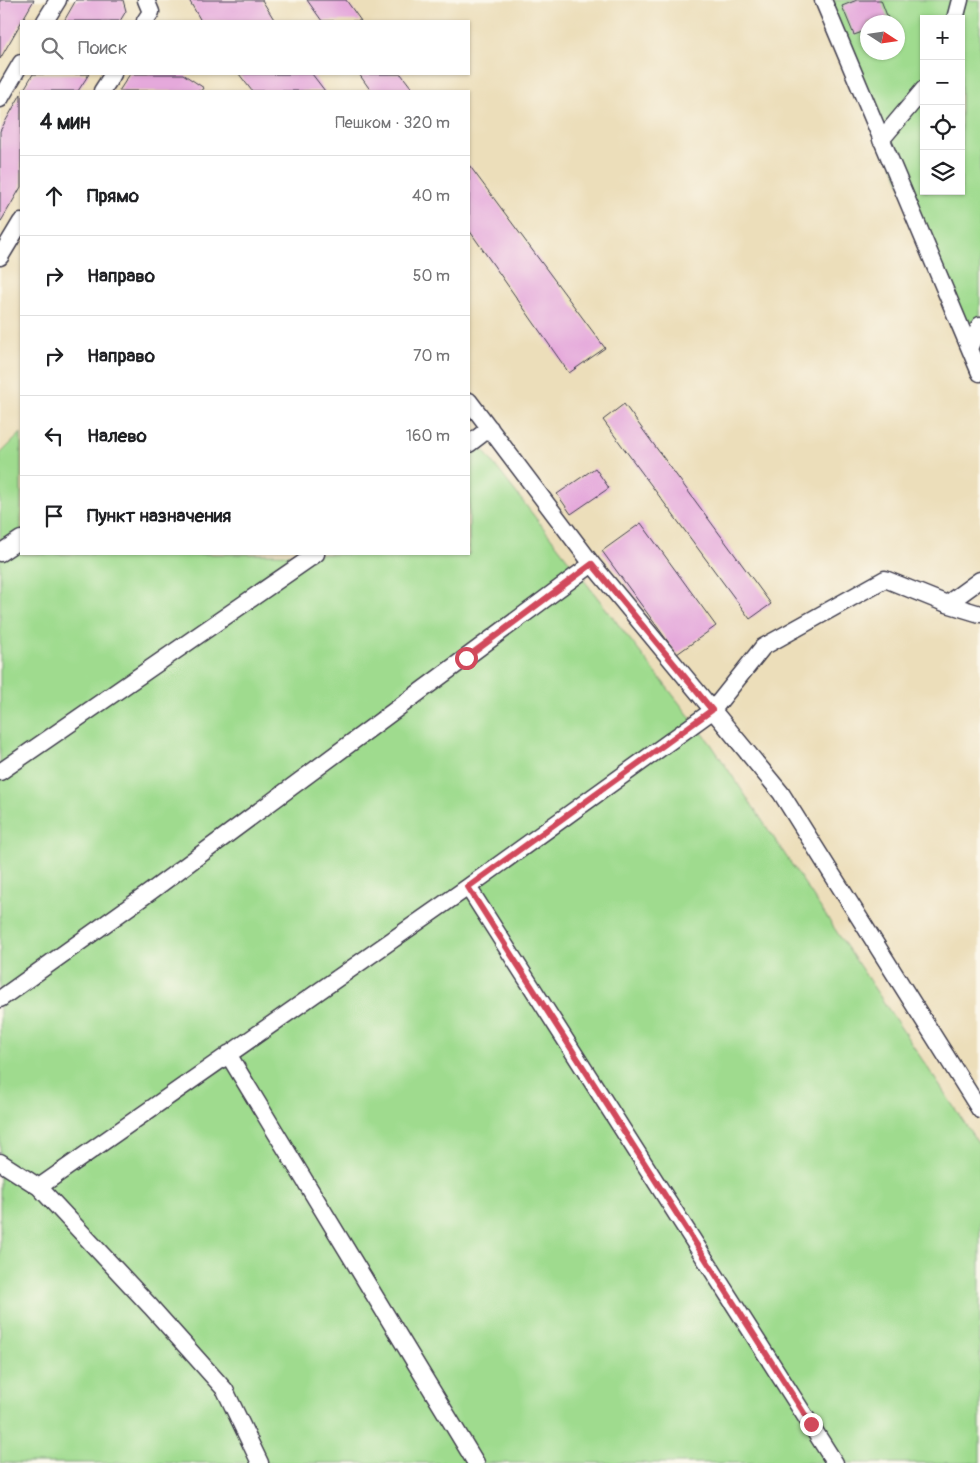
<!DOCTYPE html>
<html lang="ru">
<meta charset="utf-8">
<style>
:root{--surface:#fff;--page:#f6f6f6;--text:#202124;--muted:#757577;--line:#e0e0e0}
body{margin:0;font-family:Pangolin,sans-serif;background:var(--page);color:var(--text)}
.controls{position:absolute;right:15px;top:15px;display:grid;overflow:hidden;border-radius:0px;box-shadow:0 1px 4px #0004}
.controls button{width:45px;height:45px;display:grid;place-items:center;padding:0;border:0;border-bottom:1px solid var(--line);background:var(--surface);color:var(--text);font:25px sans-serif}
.compass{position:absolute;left:860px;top:15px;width:45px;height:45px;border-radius:50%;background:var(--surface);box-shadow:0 1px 4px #0004;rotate:102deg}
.stop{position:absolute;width:15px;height:15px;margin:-11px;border:4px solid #d1495b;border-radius:50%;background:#fff}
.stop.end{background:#d1495b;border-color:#fff;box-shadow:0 1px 5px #0008}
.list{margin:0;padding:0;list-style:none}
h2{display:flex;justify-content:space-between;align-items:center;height:65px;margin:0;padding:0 20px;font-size:21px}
h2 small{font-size:16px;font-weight:400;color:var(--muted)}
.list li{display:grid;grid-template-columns:32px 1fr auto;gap:15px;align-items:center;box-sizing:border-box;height:80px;padding:0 20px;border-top:1px solid var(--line)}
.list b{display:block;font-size:19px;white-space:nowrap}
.list em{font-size:16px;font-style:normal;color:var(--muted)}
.icon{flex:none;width:28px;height:28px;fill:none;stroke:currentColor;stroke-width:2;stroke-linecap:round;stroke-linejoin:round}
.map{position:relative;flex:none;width:980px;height:1463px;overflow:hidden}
.search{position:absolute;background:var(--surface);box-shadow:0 1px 4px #0004;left:20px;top:20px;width:450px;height:55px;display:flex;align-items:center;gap:12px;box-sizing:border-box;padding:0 18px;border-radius:0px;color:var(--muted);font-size:19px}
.panel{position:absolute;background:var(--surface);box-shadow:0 1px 4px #0004;left:20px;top:90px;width:450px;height:465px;border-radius:0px}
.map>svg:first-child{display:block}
.green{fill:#9fdb8e;stroke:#607e64;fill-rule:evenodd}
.building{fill:#e5a9db}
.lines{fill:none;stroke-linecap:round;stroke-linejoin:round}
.lane-casing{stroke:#403e4e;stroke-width:19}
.lane{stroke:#fff;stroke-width:16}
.route{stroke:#d1495b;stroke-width:6}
</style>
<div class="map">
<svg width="980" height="1463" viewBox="0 0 980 1463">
<rect width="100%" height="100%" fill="#fbf7ec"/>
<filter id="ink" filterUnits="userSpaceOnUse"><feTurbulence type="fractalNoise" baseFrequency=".02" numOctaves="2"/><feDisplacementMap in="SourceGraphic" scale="10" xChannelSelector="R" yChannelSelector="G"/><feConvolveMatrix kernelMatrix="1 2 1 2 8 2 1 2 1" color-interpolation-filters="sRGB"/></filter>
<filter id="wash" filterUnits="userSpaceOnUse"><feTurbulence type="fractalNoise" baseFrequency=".0096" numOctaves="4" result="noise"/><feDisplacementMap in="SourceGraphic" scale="20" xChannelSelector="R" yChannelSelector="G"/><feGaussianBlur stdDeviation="1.12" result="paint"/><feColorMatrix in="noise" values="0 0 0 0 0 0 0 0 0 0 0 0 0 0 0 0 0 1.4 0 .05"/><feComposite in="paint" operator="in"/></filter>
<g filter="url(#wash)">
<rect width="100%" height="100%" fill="#ecdeba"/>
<path class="green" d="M823 0H980V373ZM924 19H961V191H924ZM868 22H898V52H868Z
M469 432 711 744 980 1146V1463H0V454L21 433V554H469Z"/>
<g id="blocks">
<path class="building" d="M0 0H34L0 59Z
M76 0H123L126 11 120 21H64Z
M189 0H262L275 21H201Z
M307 0H346L361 21H322Z
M857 0H881L889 21 885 22H868V30L854 35 842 6Z
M33 74H89L78 91H23Z
M130 74H183L204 88 202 91H119Z
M239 74H312L325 91H252Z
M359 74H401L414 91H371Z
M21 94V187L0 223V131Z
M469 165 605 348 569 373 469 230Z
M624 404 771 604 750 619 603 420Z
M595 468 609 488 571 514 557 494Z
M641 523 716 626 677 654 602 551Z"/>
</g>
</g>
<g filter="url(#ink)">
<use href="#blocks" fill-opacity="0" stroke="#403e4e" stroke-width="1"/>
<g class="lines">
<g class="lane-casing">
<path id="lane" d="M823 0 980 373
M955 19 960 0
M45 21 58 0
M145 21 151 12 146 0
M102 91 113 74
M0 99 21 63
M881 140 924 89
M0 257 21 222
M970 349 980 325
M469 401 592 564 781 793 980 1110
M469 444 490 428
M0 553 21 539
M947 604 980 614
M0 772 316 554
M468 887 835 1463
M0 999 150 892 592 564
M228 1054 476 1463
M0 1162 39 1187 468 887 712 711 763 647 885 579 947 604 980 580
M39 1187 151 1307 225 1390 260 1463"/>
</g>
<use href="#lane" class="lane"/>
</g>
</g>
<g class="lines" filter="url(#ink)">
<path class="route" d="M466 658 592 564 712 710 468 887 811 1424"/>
</g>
</svg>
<div class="controls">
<button>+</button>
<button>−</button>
<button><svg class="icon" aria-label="locate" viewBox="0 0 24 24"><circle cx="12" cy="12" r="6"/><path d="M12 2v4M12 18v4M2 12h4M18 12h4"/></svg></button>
<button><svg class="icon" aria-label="layers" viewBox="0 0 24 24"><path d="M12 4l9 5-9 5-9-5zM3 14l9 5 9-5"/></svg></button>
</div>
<svg class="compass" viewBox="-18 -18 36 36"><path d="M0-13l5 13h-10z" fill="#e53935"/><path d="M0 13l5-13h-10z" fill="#757577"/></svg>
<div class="stop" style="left:466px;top:658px"></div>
<div class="stop end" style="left:811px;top:1424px"></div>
<div class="search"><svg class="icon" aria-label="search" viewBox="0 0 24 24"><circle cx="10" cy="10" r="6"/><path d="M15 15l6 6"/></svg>Поиск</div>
<section class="panel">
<h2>4 мин<small>Пешком · 320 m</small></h2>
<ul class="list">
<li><svg class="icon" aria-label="ahead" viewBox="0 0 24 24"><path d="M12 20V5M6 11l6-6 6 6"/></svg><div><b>Прямо</b></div><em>40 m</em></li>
<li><svg class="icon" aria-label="right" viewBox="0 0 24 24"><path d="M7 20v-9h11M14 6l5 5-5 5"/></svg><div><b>Направо</b></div><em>50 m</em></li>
<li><svg class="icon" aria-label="right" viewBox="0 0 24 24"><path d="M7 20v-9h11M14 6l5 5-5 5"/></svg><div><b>Направо</b></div><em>70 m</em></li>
<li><svg class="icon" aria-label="left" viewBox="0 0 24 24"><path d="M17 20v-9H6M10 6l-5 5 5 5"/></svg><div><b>Налево</b></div><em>160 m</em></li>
<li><svg class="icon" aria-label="arrive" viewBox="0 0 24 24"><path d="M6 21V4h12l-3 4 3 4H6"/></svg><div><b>Пункт назначения</b></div></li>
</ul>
</section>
</div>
